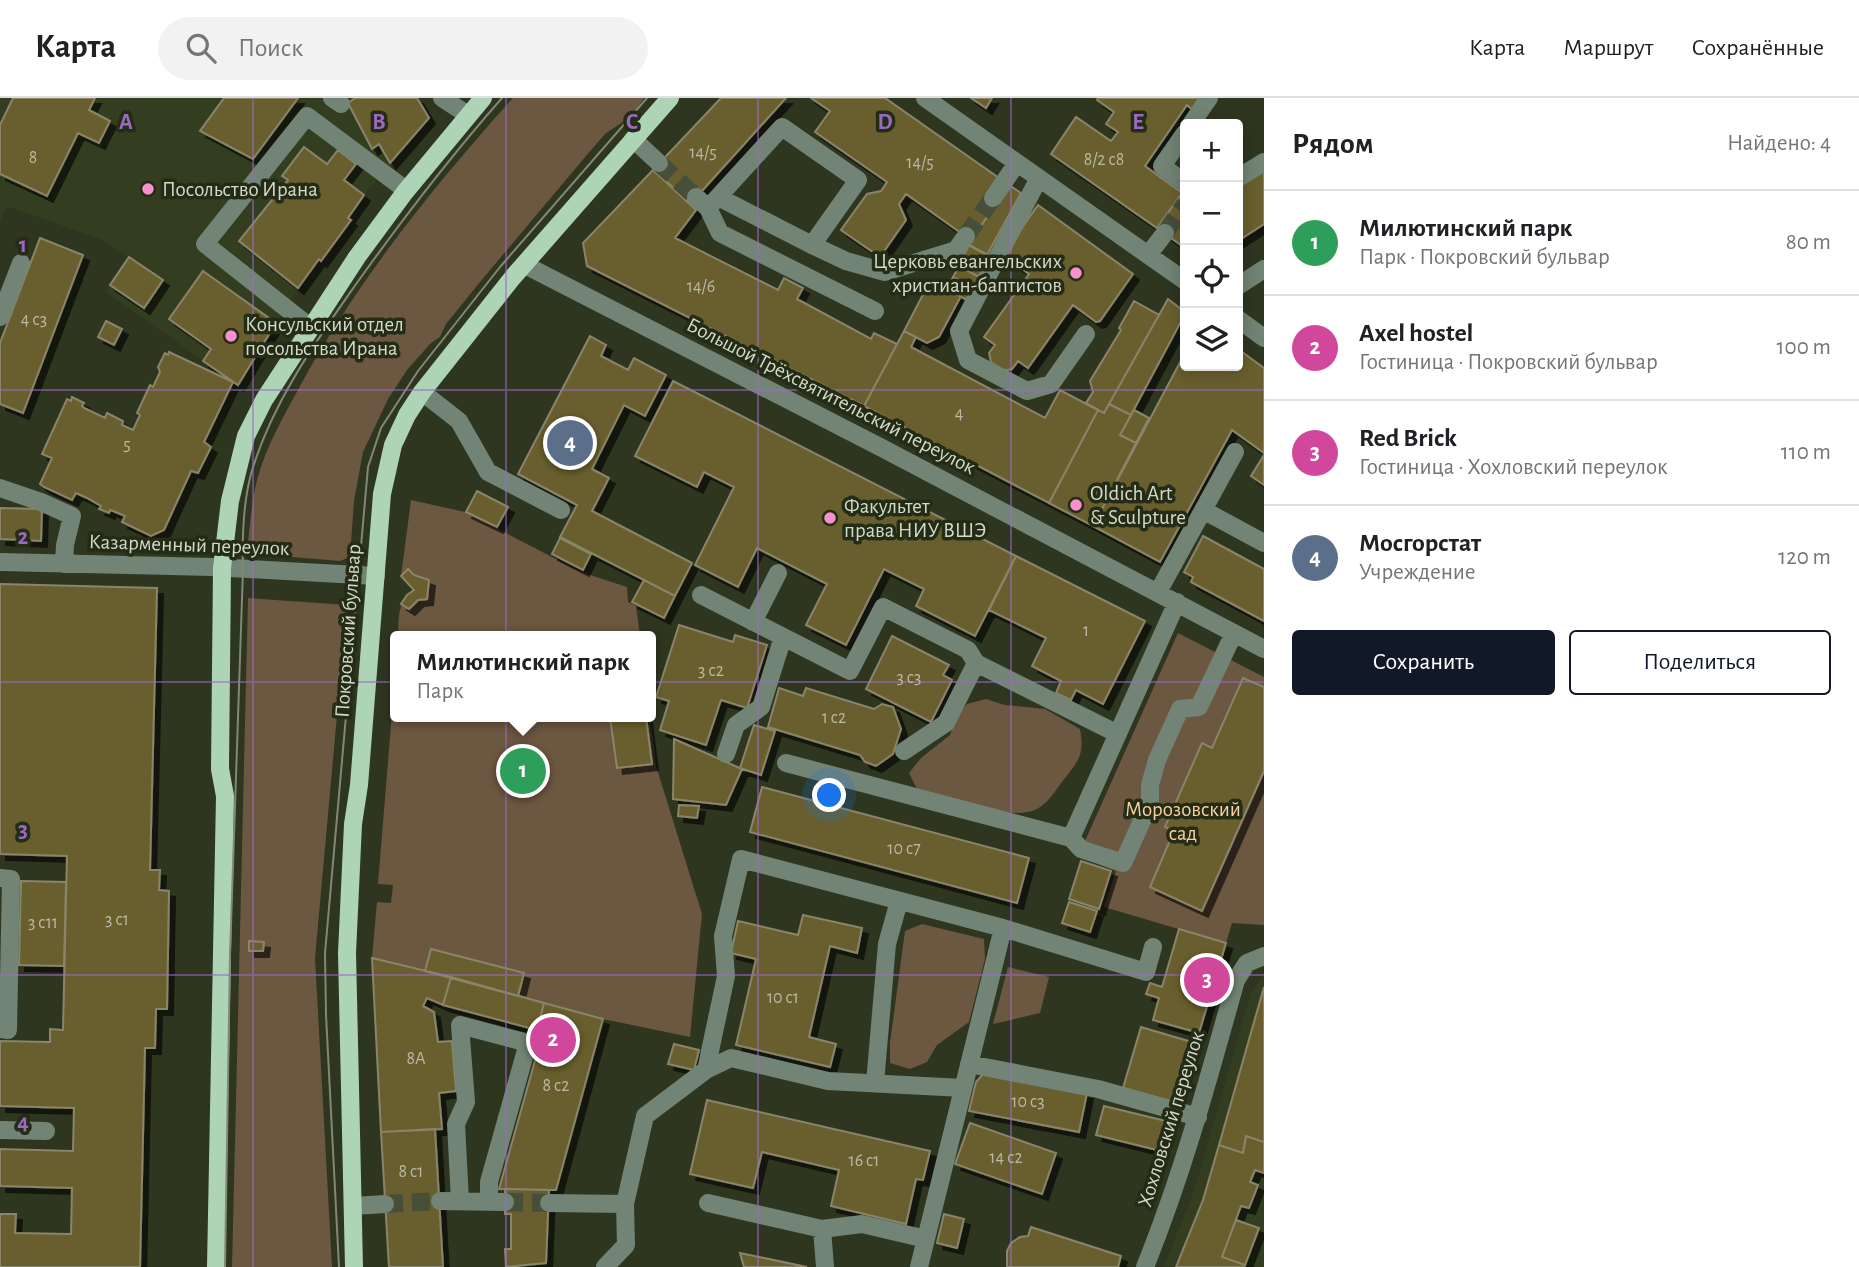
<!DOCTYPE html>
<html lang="ru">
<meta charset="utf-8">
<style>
:root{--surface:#fff;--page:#f2f2f2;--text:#202124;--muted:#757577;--line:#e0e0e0;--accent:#111827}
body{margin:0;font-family:"Alegreya Sans",sans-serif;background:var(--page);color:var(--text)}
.controls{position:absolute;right:21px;top:21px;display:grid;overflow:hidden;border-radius:7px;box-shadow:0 4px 18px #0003}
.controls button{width:63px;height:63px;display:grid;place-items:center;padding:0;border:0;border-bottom:2px solid var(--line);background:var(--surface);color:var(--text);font:35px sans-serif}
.you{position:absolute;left:830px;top:698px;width:24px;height:24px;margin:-18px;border:5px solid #fff;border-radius:50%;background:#1a73e8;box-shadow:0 0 0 10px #1a73e833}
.badge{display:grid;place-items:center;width:46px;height:46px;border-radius:50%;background:var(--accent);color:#fff;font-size:23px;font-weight:700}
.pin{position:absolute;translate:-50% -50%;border:4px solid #fff;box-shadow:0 2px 7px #0006}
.popup{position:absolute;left:390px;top:533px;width:266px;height:91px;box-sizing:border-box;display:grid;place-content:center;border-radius:7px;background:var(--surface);filter:drop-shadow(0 2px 5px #0005);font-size:23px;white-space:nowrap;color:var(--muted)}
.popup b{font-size:26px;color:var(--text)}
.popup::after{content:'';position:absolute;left:50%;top:100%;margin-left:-14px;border:14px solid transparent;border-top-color:var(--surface)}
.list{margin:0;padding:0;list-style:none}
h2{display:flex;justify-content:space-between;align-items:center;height:91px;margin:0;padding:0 28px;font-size:30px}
h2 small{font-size:23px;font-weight:400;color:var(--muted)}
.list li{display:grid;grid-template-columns:46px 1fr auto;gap:21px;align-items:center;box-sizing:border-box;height:105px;padding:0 28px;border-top:2px solid var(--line)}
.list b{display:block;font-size:26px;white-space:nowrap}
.list p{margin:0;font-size:23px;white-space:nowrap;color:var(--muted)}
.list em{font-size:23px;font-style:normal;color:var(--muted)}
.actions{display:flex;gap:14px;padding:21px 28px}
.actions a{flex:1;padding:16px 0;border:2px solid var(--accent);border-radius:7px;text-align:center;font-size:24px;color:var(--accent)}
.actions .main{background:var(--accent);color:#fff}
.icon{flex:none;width:38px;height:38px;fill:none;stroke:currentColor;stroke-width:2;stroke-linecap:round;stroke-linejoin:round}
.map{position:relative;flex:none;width:1264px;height:1169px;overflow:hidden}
header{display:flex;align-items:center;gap:42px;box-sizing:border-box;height:98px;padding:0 35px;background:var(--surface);border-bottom:2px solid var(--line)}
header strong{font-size:33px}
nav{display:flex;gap:38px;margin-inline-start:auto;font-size:24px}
.search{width:490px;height:63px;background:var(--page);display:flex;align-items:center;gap:18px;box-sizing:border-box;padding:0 24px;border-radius:38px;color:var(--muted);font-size:26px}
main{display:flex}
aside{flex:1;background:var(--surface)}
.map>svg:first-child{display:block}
.built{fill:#333e21}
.green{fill:#6c5740}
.building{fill:#695f2e;stroke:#8a856a;stroke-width:2;filter:url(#shadow)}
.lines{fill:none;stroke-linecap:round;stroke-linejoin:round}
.minor-tunnel{stroke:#474e3a;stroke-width:18;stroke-dasharray:18 9;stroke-linecap:butt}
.minor{stroke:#718475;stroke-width:18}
.major{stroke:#add4b7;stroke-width:18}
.tram{stroke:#818876;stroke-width:2}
.grid{fill:none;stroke:#9a69c3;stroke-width:2;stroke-opacity:0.55}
.poi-dot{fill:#f890cb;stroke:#242c16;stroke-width:2.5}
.labels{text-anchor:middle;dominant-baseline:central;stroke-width:7;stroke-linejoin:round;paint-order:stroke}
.number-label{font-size:18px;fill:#b8baa4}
.poi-label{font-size:21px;fill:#d3d9cb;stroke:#242c16;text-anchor:start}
.street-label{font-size:21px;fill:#d3d9cb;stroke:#242c16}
.park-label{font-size:21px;fill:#facf9f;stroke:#242c16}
.grid-label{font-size:23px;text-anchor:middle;font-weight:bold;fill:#9a69c3;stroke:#242c16;stroke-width:7;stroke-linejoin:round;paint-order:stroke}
</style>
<header>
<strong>Карта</strong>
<div class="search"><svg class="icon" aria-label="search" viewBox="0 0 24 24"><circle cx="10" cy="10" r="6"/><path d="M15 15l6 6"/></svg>Поиск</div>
<nav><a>Карта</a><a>Маршрут</a><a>Сохранённые</a></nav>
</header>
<main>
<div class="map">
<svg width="1264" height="1169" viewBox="0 0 1264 1169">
<defs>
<filter id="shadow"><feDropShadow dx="6" dy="6" stdDeviation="0" flood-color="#0009"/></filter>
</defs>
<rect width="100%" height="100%" fill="#2e3620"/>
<path class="built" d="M0 0H417L429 20 364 97 348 120 351 122 321 163 318 162 298 190 238 287 106 194 128 159 103 142 7 108 0 126Z
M1264 877V1169H1164L1195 1090 1251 894Z"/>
<path class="green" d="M513 0H644L633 17 605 36 586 58 480 184 446 226 440 239 431 245 407 272 388 301 363 354 354 403 350 459 340 463 255 456 248 450V445C250 424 252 402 257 382 266 349 283 319 299 290 356 184 433 89 513 0Z
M411 402 465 414 581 474 627 489 628 504 636 508 640 538H398C399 520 397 503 414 492L401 478Z
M248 500 347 507 315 860 332 1169H232Z
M1178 535 1264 579V827L1232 825 1226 845 1104 809 1116 773 1100 767 1106 750 1085 743Z
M395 578V619H650L656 668 702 816 690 939 603 921 372 860 377 804 391 805 393 787 378 786Z
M986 601 1005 607 1045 611 1080 631C1085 658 1078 663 1062 684 1055 693 1048 705 1037 711 1010 725 946 699 917 691L909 675 921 660 950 637 956 619 967 606Z
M922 826 984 841 985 861 969 924 937 947 927 964 910 971 890 965V945L905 833Z
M1008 869 1049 879 1040 915 993 926Z"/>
<path class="building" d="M13 0H95L89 12 110 23 99 45 78 35 47 98 0 76V27Z
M224 0H298L253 61 200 33Z
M355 0H417L429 20 390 65 379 46 372 51 348 5Z
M721 0H786L691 105 653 72Z
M811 0H885L999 80 998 103 971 142 906 96 899 106 906 122 880 159 841 132 867 96 881 93 887 84 815 34 830 13Z
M971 0H992L986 10Z
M1098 0H1203L1194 13 1187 7 1145 68 1182 95 1157 130 1051 56 1076 19 1111 43 1118 34 1106 26 1114 14 1097 2Z
M304 49 327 66 338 52 356 66 344 82 364 97 348 120 351 122 321 163 319 161 298 190 239 143 288 82 282 78Z
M653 72 696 112 675 140 778 192 784 180 803 190 797 201 871 241 874 235 897 246 864 308 587 168 583 145Z
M1264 73V126L1238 143V89Z
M1009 87 1021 95 987 157 968 147Z
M1182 95 1185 97V150L1157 130Z
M1038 107 1133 176 1100 223 1096 224 1073 207 1028 270 1018 263 1012 271 1003 273 991 264 989 255 995 247 984 239 1029 176 1005 159V154Z
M40 140 83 157 23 315 0 306V245Z
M969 147 990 158 979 179 959 168Z
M129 159 163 182 144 210 110 187Z
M959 168 979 179 973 190 953 179Z
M203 173 276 225 238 287 203 263 211 251 169 221Z
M953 179 973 190 967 202 947 191Z
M930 183 961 198 939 239 927 245 904 233Z
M1168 201 1185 214V216L1131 317 1109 306Z
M1134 203 1159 217 1104 315 1086 305 1093 294 1090 283 1121 232 1119 230Z
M106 223 122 231 114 247 98 239Z
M904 233 916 239 911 249 1045 320 1060 292 1098 312 1049 405 864 308Z
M590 238 606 247 601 258 628 272 634 260 666 277 645 318 624 307 592 371 609 380 592 413 692 465 675 498 560 439 577 407 518 376Z
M1238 251 1264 270V355L1232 332 1160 464 1093 428 1185 255V268H1238Z
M169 254 233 284 204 344 211 349 198 375 191 373 164 432 151 438 122 424 125 418 113 413 110 412 109 415 99 411 101 408 87 400 76 395 72 402 44 389 40 386 52 360 42 356 67 301 71 303 72 299 84 305 82 308 84 310 105 320 107 315 123 323 122 327 133 332 140 317 137 315 150 287 153 289 160 274 158 269 165 255 168 257Z
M673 283 1016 458 975 538 916 508 924 491 884 471 846 547 806 527 827 486 757 450 738 489 695 467 734 389 704 374 697 389 635 358Z
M1109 306 1131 317 1120 337 1136 345 1093 428 1049 405 1098 312 1104 315Z
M1134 312 1149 320 1136 345 1120 337Z
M1264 357V387L1251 378Z
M477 393 508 409 497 429 466 414Z
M0 410 42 411 41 443 0 441Z
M1203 438 1264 471V523L1191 484 1193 479 1184 474Z
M560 440 591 456 583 472 552 456Z
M1016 458 1145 523 1103 606 1076 592 1071 602 1056 595 1061 583 1032 568 1046 540 989 512Z
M408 471 414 477 429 482 427 501 418 502 409 511 401 506 407 497 414 492 401 478Z
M644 482 675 498 664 520 632 504Z
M0 486 157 490 150 772H160L159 792 169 793 167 911H156L155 950H145L140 1169H0V1116H16L15 1135 71 1136 72 1090 0 1088V1051L73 1053 74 1010 0 1008V943L50 944V931L63 932 67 758 0 756Z
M679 527 733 544 735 537 767 547 747 610 721 602 706 647 660 632 669 603 656 599Z
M892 538 949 567 943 577 952 582 931 624 866 591Z
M1243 580 1264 589V673L1202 813 1150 789 1174 733 1165 729 1202 645 1212 650Z
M779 590 803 598 806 590 874 611 882 606 893 609 901 631 893 656 876 668 865 664 860 657 768 629Z
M610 619H646L652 666 617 670Z
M754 627 775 633 761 677 740 670Z
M674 641 742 671 726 707 673 701Z
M762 689 1029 760 1017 805 750 734Z
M679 707 699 708 697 720 678 718Z
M1081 763 1111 773 1099 811 1069 801Z
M21 783 66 784 64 868 19 867Z
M1069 804 1097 813 1090 834 1062 825Z
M803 817 862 830 857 855 830 848 809 939 836 946 830 969 736 947 756 861 731 855 738 823 798 837Z
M1179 831 1226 845 1199 935 1153 922 1159 900 1146 896 1150 885 1162 889Z
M249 843 264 844 263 853H249Z
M431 851 524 875 518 898 425 873Z
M372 860 451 879 443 907 427 900 423 908 434 914 438 944 452 943 456 993 439 995 442 1031 381 1034Z
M451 879 544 905 537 932 443 907Z
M1264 889V1044L1246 1038 1243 1055 1219 1047Z
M544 905 603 921 556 1092 499 1091 543 934 537 932Z
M1141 929 1195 945 1176 1005 1123 990Z
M674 946 699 952 694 972 668 966Z
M985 974 1087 995 1079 1034 969 1013 976 984Z
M707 1002 930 1053 923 1082 916 1081 906 1126 831 1108 839 1072 762 1054 753 1090 690 1076Z
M1104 1008 1170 1024 1161 1053 1096 1037Z
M970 1025 1056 1055 1042 1096 955 1066Z
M435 1031 443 1169H389L381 1034Z
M1246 1038 1264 1044V1075L1255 1072 1250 1084 1258 1087 1249 1110 1241 1108 1222 1159 1245 1167 1244 1169H1176L1203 1102 1219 1047 1243 1055Z
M505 1091 549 1092 546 1165 506 1169 505 1151H511V1116H505Z
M944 1116 964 1121 957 1150 937 1145Z
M1236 1122 1259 1130 1245 1167 1222 1159Z
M1031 1129 1121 1158 1118 1169H1007V1153L1011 1145 1020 1139 1028 1138Z
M740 1155 807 1169H744Z"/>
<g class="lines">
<path class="minor-tunnel" d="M659 65 696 99
M1165 135 1185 106
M966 138 993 100
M505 1104 549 1105
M385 1106 440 1103"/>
<path class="minor" d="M332 0 341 6
M442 0 468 17
M925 0 1185 183
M1191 26 1209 0
M1185 35 1162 68 1185 85
M633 41 659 65
M1039 80 959 233 968 262 1027 293 1051 286 1086 236
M1238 80 1264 64
M696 99 708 110 720 135 875 213
M718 99 812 147
M993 100 1017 65
M708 110 782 29 858 82 812 147 846 163 885 174 956 152 966 138
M1148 157 1165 135
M525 167 882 350 1264 551
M1238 188 1264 171
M0 219 21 165
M1238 221 1264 240
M310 229 205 146 307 18 406 92
M422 294 459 323 488 374 561 412
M0 390 41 404 72 418 65 447 64 466
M1203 412 1264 445
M0 464 213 469 376 478
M1158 494 1235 354
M701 497 850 573 883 509 968 552 976 565
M753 524 778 475
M904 653 946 625 976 565 1118 636
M726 656 736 627 761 609 783 539
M786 665 1071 740 1177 504
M1071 740 1081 751 1123 765 1150 705V687L1157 662 1180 611 1199 609 1234 535
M0 780 11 781 8 932 0 931
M1003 830 1146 874 1153 849
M969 966 1098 991 1198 1019
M706 972 731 960 828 983 963 990
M875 985 887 846 899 803
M0 1032 46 1033
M440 1103 505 1104
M460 1103 456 1026 466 1004 460 927 528 945 489 1084V1103
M549 1105 625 1106
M708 1105 822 1131 825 1169
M353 1108 385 1106
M822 1131 862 1126 926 1141
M605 1169 626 1147 625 1106 645 1018 706 972 726 878 723 838 741 761 1003 830 919 1169
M1145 1169C1183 1075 1209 979 1236 882L1247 865 1264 858"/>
<path class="major" d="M216 1169 225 698 220 671 222 470 230 403 246 338 264 302 357 159 405 94 483 0
M354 1169 347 855 353 726 359 687 382 396 393 347 407 317 422 294 513 179 670 0"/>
<path class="tram" d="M225 1169 230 857 243 471C242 439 243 406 251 376 271 307 314 246 354 189 401 123 449 60 502 0
M339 1169 326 917 325 855 368 369 381 330 418 273 500 169 647 0"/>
</g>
<path class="grid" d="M253 0V1169M506 0V1169M758 0V1169M1011 0V1169M0 292H1264M0 584H1264M0 877H1264"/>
<g class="poi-dot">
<circle cx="148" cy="91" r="7"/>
<circle cx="1076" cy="175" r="7"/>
<circle cx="231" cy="238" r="7"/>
<circle cx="1076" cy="407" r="7"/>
<circle cx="830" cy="420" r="7"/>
</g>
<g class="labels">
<g class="number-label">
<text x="703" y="55">14/5</text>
<text x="33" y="60">8</text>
<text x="1104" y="62">8/2 с8</text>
<text x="920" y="65">14/5</text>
<text x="701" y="189">14/6</text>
<text x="34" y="222">4 с3</text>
<text x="959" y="316">4</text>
<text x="127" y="347">5</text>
<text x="1086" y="533">1</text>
<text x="711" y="573">3 с2</text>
<text x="909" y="580">3 с3</text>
<text x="834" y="620">1 с2</text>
<text x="904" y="751">10 с7</text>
<text x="117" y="822">3 с1</text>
<text x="43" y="825">3 с11</text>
<text x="783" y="900">10 с1</text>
<text x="416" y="961">8А</text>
<text x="556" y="988">8 с2</text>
<text x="1028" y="1004">10 с3</text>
<text x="1006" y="1060">14 с2</text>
<text x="864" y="1063">16 с1</text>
<text x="411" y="1074">8 с1</text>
</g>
<g class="poi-label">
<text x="162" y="91">Посольство Ирана</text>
<text x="1062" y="163" text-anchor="end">Церковь евангельских<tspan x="1062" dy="24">христиан-баптистов</tspan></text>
<text x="245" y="226">Консульский отдел<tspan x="245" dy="24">посольства Ирана</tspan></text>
<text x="1090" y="395">Oldich Art<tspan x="1090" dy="24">&amp; Sculpture</tspan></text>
<text x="844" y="408">Факультет<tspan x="844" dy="24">права НИУ ВШЭ</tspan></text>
</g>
<g class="street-label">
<text transform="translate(831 298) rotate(27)">Большой Трёхсвятительский переулок</text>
<text transform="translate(189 447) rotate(2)">Казарменный переулок</text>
<text transform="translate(348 533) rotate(-86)">Покровский бульвар</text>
<text transform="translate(1171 1021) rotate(-73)">Хохловский переулок</text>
</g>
<g class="park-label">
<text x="1183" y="711">Морозовский<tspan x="1183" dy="24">сад</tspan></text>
</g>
</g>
<g class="grid-label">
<text x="126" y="31">A</text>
<text x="379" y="31">B</text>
<text x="632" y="31">C</text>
<text x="885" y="31">D</text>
<text x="1138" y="31">E</text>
<text x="23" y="154">1</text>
<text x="23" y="446">2</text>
<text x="23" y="739">3</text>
<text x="23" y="1031">4</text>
</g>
</svg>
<div class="controls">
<button>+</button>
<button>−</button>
<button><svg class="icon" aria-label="locate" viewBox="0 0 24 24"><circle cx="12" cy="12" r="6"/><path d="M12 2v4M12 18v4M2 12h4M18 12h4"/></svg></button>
<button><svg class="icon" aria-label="layers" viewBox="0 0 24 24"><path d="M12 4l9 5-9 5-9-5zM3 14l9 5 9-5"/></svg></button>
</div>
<div class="you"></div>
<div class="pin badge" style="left:523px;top:673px;background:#2e9e5b">1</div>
<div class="popup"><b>Милютинский парк</b>Парк</div>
<div class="pin badge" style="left:553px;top:942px;background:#d1479c">2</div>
<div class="pin badge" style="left:1207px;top:882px;background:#d1479c">3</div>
<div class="pin badge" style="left:570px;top:345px;background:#5c6f8a">4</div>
</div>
<aside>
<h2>Рядом<small>Найдено: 4</small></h2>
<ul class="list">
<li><span class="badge" style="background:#2e9e5b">1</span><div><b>Милютинский парк</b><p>Парк · Покровский бульвар</p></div><em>80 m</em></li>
<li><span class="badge" style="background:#d1479c">2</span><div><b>Axel hostel</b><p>Гостиница · Покровский бульвар</p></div><em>100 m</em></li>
<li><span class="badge" style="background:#d1479c">3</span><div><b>Red Brick</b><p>Гостиница · Хохловский переулок</p></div><em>110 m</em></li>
<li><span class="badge" style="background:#5c6f8a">4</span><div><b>Мосгорстат</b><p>Учреждение</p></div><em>120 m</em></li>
</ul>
<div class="actions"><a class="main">Сохранить</a><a>Поделиться</a></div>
</aside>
</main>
